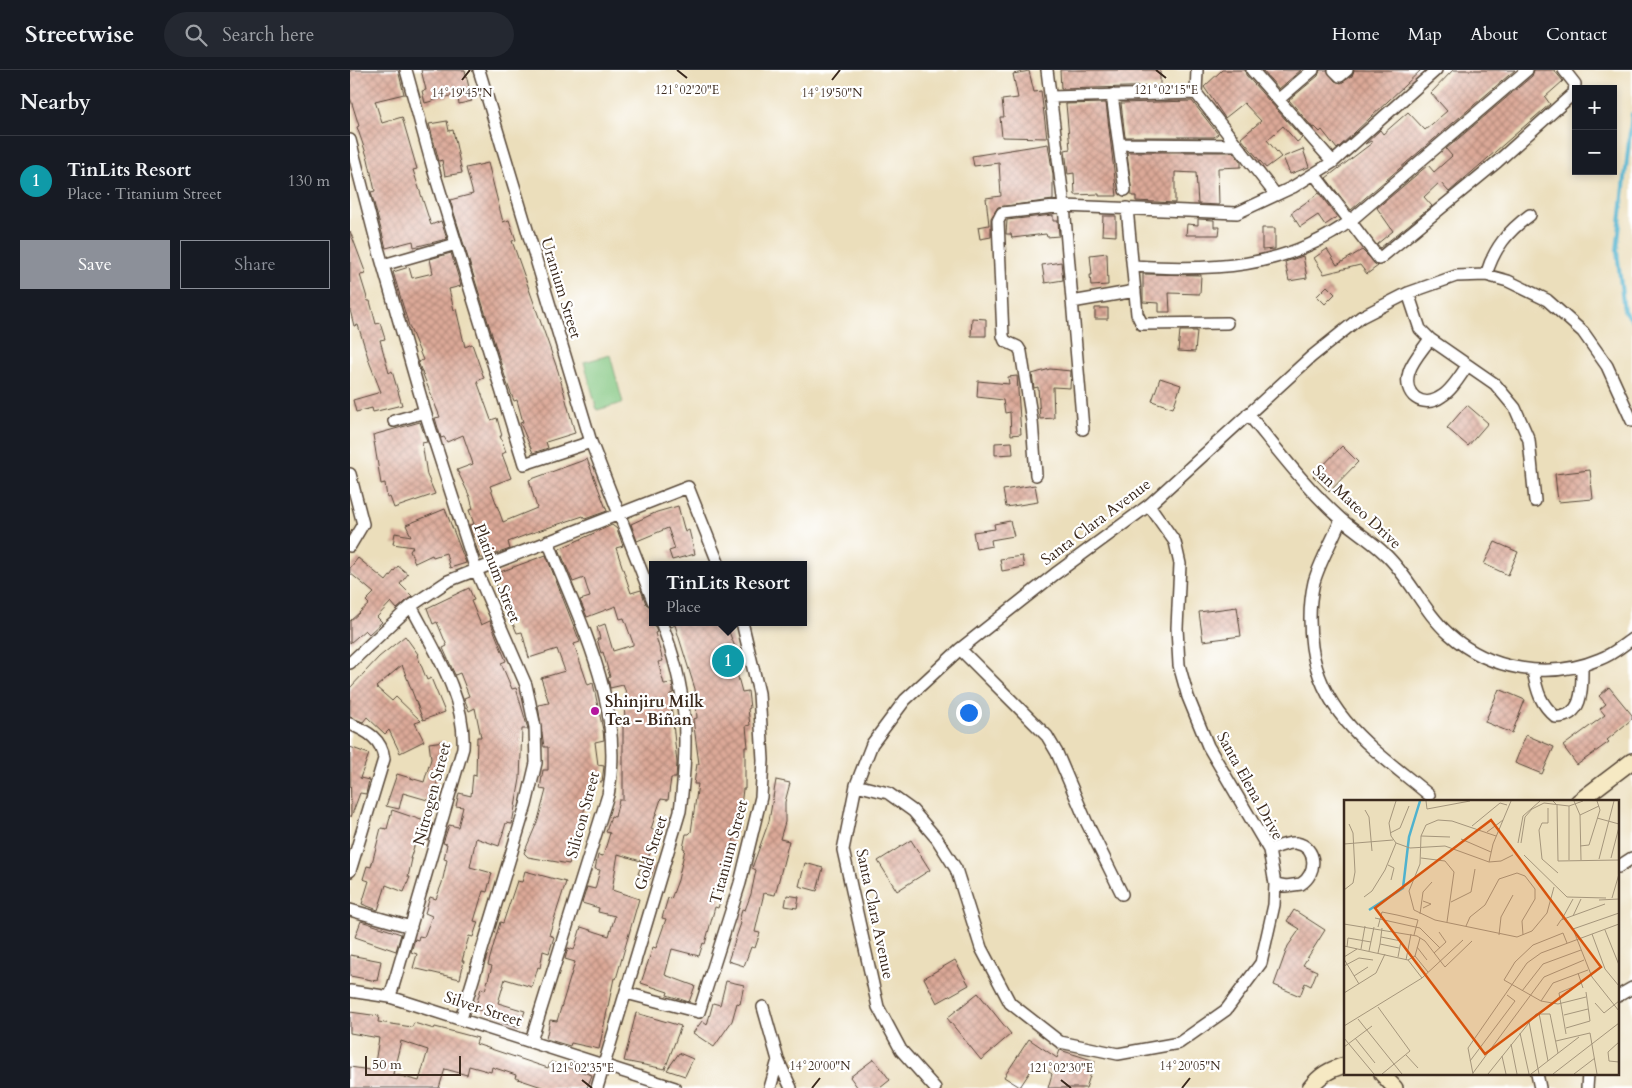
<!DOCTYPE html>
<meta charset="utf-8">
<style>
:root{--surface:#171b24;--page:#242831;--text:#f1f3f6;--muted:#9ea1a6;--line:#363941;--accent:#8c9099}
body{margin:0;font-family:Cardo,serif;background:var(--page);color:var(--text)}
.controls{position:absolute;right:15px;top:15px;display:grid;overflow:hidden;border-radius:0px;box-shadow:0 2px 8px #0003}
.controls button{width:45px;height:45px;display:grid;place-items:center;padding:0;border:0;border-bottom:1px solid var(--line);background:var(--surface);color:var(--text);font:25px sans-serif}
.scale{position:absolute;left:15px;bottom:12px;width:96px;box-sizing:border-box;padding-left:5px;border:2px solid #3b2a1e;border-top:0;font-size:14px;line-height:18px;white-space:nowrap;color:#3b2a1e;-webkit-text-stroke:4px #fff;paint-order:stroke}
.you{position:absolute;left:618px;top:642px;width:18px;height:18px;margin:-12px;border:4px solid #fff;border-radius:50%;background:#1a73e8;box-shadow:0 0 0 8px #1a73e833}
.badge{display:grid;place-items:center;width:32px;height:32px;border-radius:50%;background:var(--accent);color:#fff;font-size:16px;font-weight:700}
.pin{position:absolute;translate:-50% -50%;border:2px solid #fff;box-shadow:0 1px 5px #0006}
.popup{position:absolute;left:299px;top:491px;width:158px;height:65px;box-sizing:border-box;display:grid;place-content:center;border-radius:0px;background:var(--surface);filter:drop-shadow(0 1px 4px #0005);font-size:16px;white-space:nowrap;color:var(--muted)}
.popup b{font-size:19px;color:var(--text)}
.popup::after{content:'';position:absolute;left:50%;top:100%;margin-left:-10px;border:10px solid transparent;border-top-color:var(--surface)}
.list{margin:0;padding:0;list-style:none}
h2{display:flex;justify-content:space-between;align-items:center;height:65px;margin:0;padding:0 20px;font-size:21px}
h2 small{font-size:16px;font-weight:400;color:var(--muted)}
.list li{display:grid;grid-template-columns:32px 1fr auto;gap:15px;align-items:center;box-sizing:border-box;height:90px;padding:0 20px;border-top:1px solid var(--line)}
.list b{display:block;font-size:19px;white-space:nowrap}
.list p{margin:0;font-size:16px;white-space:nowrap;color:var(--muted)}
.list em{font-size:16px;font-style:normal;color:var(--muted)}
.actions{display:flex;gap:10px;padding:15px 20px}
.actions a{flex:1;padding:11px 0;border:1px solid var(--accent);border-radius:0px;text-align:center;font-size:18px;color:var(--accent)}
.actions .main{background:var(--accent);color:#fff}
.icon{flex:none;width:28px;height:28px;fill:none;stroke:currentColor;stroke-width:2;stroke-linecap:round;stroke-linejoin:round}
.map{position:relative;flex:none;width:1282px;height:1018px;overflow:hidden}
header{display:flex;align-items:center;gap:30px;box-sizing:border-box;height:70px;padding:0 25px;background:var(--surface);border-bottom:1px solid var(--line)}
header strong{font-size:24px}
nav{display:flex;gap:28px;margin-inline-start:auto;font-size:18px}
.search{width:350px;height:45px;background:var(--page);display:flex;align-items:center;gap:12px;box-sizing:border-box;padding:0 18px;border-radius:28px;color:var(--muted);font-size:19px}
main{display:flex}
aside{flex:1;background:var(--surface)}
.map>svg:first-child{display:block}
.grass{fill:#82c680;stroke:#5e784f}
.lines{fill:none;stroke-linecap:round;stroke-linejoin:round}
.stream{stroke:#4fb2ce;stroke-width:4}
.building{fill:url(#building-cross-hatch);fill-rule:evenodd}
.street-casing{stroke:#554536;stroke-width:14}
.secondary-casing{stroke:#554536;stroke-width:18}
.street{stroke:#fff;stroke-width:11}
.secondary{stroke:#f6e9c3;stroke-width:15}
.ticks{fill:none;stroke:#3b2a1e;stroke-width:2}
.poi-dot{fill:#b5179e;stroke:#fff;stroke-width:2}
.labels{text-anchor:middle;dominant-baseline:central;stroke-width:4.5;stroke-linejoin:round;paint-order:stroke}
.street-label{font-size:16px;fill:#3b2a1e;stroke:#fff}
.poi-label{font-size:16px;font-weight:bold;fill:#3b2a1e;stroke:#fff;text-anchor:start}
.inset-river{fill:none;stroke:#4fb2ce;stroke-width:2.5}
.inset-road{fill:none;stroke:#a5967c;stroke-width:1}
.view{fill:#d7540e;fill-opacity:0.15;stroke:#d7540e;stroke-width:2.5}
.inset-edge{fill:none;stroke:#3b2a1e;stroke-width:2.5}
.ticks-label{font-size:12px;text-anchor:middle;fill:#3b2a1e;stroke:#fff;stroke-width:4.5;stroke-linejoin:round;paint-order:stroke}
</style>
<header>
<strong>Streetwise</strong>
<div class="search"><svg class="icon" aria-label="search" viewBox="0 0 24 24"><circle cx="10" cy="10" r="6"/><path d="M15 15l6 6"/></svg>Search here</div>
<nav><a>Home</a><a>Map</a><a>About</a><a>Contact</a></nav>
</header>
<main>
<aside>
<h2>Nearby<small></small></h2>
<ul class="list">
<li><span class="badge" style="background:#0f9aa8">1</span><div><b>TinLits Resort</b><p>Place · Titanium Street</p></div><em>130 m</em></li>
</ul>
<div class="actions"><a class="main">Save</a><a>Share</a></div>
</aside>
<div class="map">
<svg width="1282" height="1018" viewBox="0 0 1282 1018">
<defs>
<pattern id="building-cross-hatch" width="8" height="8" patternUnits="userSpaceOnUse" patternTransform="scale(1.25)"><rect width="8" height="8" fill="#dca998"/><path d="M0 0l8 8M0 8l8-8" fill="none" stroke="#b48a7b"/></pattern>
</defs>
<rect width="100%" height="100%" fill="#fff"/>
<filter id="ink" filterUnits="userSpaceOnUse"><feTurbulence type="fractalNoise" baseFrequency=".02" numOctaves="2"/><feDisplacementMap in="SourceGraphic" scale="10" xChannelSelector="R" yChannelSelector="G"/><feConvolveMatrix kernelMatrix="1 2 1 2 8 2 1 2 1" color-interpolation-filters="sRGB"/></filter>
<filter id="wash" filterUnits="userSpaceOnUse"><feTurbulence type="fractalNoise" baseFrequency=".0096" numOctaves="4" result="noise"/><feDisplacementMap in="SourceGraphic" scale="20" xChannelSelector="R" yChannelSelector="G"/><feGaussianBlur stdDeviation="1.12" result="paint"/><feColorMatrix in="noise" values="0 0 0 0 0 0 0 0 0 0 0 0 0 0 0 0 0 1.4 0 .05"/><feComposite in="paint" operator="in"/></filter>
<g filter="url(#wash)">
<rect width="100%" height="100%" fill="#ebdebb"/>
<path class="grass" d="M260 285 273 333 247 340 234 292Z"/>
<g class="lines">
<path class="stream" d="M1282 44 1267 181 1274 241 1282 250"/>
</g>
<g id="blocks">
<path class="building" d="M0 0H48L54 24 25 31 32 53 52 47 67 99 63 100 81 155 91 151 97 169 64 177 63 171 36 178 21 122 25 121 18 89 7 57 9 56 0 27Z
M71 0H115L122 31 109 34 107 24 75 33 72 21 76 20Z
M710 0H810V16L711 19Z
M872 0H895L896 5 952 68 947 72 933 56 917 70 931 87 916 98 891 68 911 51 894 33 875 48 854 17Z
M912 0H951L929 19Z
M970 0H977L985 11 991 13 1002 6 1004 0H1071L987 79 972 60 970 62 965 57 963 58 939 30 968 6Z
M1103 0H1165L1001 140 976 108 1022 73 1021 71 1015 74 1030 60 1033 64 1058 42 1075 60 1097 41 1081 23Z
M1184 0H1204L1213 11 1195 27 1200 34 1099 122 1090 112 1074 127 1082 136 1030 178 1027 174 1043 161 1027 138 1078 95 1084 102 1102 86 1096 79 1182 6Z
M679 1 684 22 691 21 697 68 652 67 650 47H654L652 30 668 28 663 4Z
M842 31 868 64 864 67H775L771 33Z
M756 33 767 126H749V124L725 125 724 103 718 104 715 80 720 79 716 34Z
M97 51 99 61 103 60 112 103 95 106 92 90 89 91 79 54Z
M698 74 703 105V130L648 137 641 148V167L630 169 628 157 639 155 636 128 651 126 649 93 624 96 622 86Z
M953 79 959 97 940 104 933 87Z
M777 82H883L891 92V97L868 98 869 135 848 134 846 103 825 102V133L786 131V126H782Z
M138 93 153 152 159 150 166 170 162 171 208 301 225 363 196 372 198 378 183 383 170 353 173 352 167 330 164 331 157 313 100 130 123 124 116 98Z
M969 123 987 147 975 155 968 145 950 157 941 143Z
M703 145V151H708L709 166 697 167 696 164 662 168 661 164H656L657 150Z
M753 146H766V166L752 165Z
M848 149 864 150V157H870L869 165H836L837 154 848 155Z
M912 158H925V179L912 180Z
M0 161 16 204 10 205 18 231H20L26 254 30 253 35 269 30 270 39 303 42 301 52 335 23 342 22 338 6 342 3 330 31 322 20 294 8 255 4 256 0 240Z
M977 179 987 195 1012 180 1028 196 1017 204 1010 195 974 204 964 188Z
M101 183 111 216 99 219 104 240 106 239 115 277 122 274 134 308 127 311 141 350 147 348 152 366H150L156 382 152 384 161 408 140 416 153 452 187 438 179 410 237 389 257 441 235 449 233 446 176 465 158 472 160 479 134 488H130L119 455 124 454 119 440 123 439 120 427 107 400 123 394 113 365 97 372 94 367 91 368 85 348 90 347 68 292 73 290 59 256 43 202 59 197 62 208 83 203 80 189Z
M757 183 758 215 741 216 740 205H742L740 185Z
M953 186 957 208 939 211 935 192Z
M711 192 713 210 695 213 692 195Z
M793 204 851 205 850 224 819 223 820 242H809V233L793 232Z
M977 216 985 224 975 234 967 226Z
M745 238H758V249H745Z
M622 248 636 249V266H621Z
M830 261H847L845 282 828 281Z
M700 299 721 301 720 318 703 317 704 348 690 349 688 317 684 318 682 304Z
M667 306 671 364 661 365 660 342 655 343 653 330 627 327 628 311 659 314 658 307Z
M810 308 831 315 823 338 802 331Z
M1117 335 1138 353 1118 376 1097 358Z
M70 352 77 372 72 373 77 405 85 424 44 438 40 427 37 428 35 413 31 414 23 365Z
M662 372 663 384 645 385V373Z
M992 376 1008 392 979 422 963 406Z
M1240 400 1243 429 1208 432 1205 404Z
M685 415 688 432 656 437 653 420Z
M328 436 335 462 339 460 345 484 322 490 319 481 325 479 318 458 287 471 281 454 307 442Z
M95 439 116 493 100 498 96 483 83 487 82 485 65 493 60 481 63 477 43 474 45 463 61 466 56 455Z
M660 451 664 466 641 470 642 476 626 479 623 462 645 459 644 454Z
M262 455 267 459 273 476 266 478 281 523 291 520 296 534 303 538V552L307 562 305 563 313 591 308 592 314 614 322 613 323 620V623L320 624 327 693 326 708H321L318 730 311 729 301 759 306 760 297 793 268 784 262 820 289 829 266 909 264 908 249 979 221 973 220 976 213 974 196 969 200 950 207 951 225 892 215 889 218 878 224 880 231 857 259 866 265 846 248 842 249 838 232 833 237 817 245 819 250 800 245 799 248 785 253 786 260 763 256 762 261 746 265 747 269 730H273V655H276L274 638 282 637 273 615 260 618 258 608 260 607 253 582 251 583 247 569H250L247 557 255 554 263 581 283 575V573L274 548 270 549 266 536 237 547 230 530 240 527 234 508 223 512 209 479Z
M1145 472 1168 482 1158 505 1134 494Z
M196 485 230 572 224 574 238 615 243 613 253 660 254 670 245 672 248 695 254 696 252 712 244 711 241 731 238 730 229 754H231L228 769 219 794 178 787 174 783 188 750 196 720 190 719 193 700H198V677H194L188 635 199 633 191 608 215 601 207 579 179 588 172 562 167 563 142 505Z
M672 486 674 497 652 501 650 489Z
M8 488 36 511 48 496 58 504 50 514 62 526 47 539 41 532 27 547 32 552 19 564 15 560 0 573V551L19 534 16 531 24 523 0 503V498Z
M119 518 124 530 121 531 131 555 140 551 156 591 151 593 162 619 166 618 178 659H172L170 709 162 754 156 753 149 776 126 768 120 797 142 803 137 822 133 821 124 851 128 852 123 867 119 866 112 891H114L110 909 63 898 67 884 61 882 65 869 68 870 69 866 74 867 82 846 75 843 80 827 86 829 92 813 97 790 94 789 97 774 93 773 99 755 108 757 113 737 106 736 109 723 121 726 123 705 126 706 127 667H131L125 638 119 641 114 628 119 626 110 603 105 605 93 578 97 576 87 552 83 554 77 538Z
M887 537 891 566 853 571 849 542Z
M319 552H375L385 577 383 578 388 595 385 596 392 622 398 621 400 638 398 639 400 655 396 656 398 677H395V719H393L388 761 386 760 380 786 384 787 382 798 376 796 369 822 373 823 368 838 365 837 355 874 353 873 349 886 322 879 315 905 345 916 339 932 317 925 318 922 291 913 303 877 306 878 316 849 312 848 318 828 321 829 328 810 335 779 333 778 336 764H339L341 762 348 714H344L347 694H349L343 649 347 648 345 619 325 555 321 557Z
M55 566 68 584 67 585 77 610 81 608 95 642 73 650 52 595 26 617 42 631 46 627 71 651 65 653 74 671 50 683 39 660 35 664 17 647 13 652 0 647V618L29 587Z
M1259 617 1282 645V649L1257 670 1259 672 1227 695 1213 676 1255 645 1250 639 1256 634 1249 626Z
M1149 619 1175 630 1162 663 1135 652Z
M1176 665 1204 677 1192 704 1165 693Z
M94 671 96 685 81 731 53 723 49 739 36 736 47 704 74 712 81 689 79 673Z
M0 677 19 684 10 708 19 710 16 724 10 723 1 747Z
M426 710 440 713 435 732V752L430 769 439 771 425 825 414 823 405 862 410 863 405 878 401 877 394 896 378 891 391 853 389 852 392 839 395 840 401 824 406 800 402 798 419 751Z
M42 740 83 754 78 771 67 767 60 789H62L58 807H60L54 822 36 815 28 840 12 834 19 811 13 809 17 796 21 797 31 758 37 759Z
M561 770 580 800 547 821 528 791Z
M292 793 304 797 300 809 288 804Z
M455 793 473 798 467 821 449 816Z
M175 801 216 812 199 865 204 867 199 883 193 881 190 898 188 897 182 917 155 909 148 933 175 941 169 958 153 953 154 948 125 939 131 918 135 920 142 896 138 895 150 852 153 853 167 811 172 812Z
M437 825 449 827 447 838 435 836Z
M944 840 975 860 953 895 967 901 961 916 955 913 950 926 924 915 938 876 950 859 937 851Z
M11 851 51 864 46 881 5 867Z
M0 885 31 891 27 911 0 906Z
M605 890 619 915 587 933 574 908Z
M376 911 394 915 390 934 387 933 382 951 364 977 343 963 352 951 357 955 363 933 370 935Z
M628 923 661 964 631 990 597 948Z
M0 942 29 946 28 952 62 957 64 953 84 959 85 957 109 963 128 968 126 974 198 998 201 992 242 1005 237 1018H195L165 1008 166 1005 142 997 141 1002 119 996 117 1005 95 999 89 1018H0V997L20 1000 24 999 29 968 0 963ZM51 971 78 980 69 1011 43 1004Z
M286 943 331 956 315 999 274 991Z
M679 969 707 988 710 980 745 991 736 1018H698L702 1004 686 993 670 1017 654 1007Z
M329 983 343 989 335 1006 317 1000Z
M524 989 540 1010 530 1018H508L500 1007Z"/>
</g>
</g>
<g filter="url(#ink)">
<use href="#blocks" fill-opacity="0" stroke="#554536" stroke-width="1"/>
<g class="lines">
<g class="street-casing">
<path id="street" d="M56 0 84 102 174 394 241 372
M129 0 241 372 303 531
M697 0 714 136 733 359
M847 0 846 23 926 125
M902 0 983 92
M984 0 990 6 997 0
M762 25 775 120
M701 27 846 23
M929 29 963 0
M0 70 28 178 75 342 126 500 176 615 185 657 186 693 176 735 111 949
M769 74 887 75
M964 104 1029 189 1147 92 1224 23 1225 14 1214 0
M777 138 787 244 792 254 877 253
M33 195 106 174
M783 196C861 201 934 199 999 152L1177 0
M1136 205C1144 178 1158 161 1180 145
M1058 223 1070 259 1080 269 1145 314 1165 338 1179 370 1185 431
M722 232 785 221
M1080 269C1073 279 1062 291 1059 302 1052 325 1073 340 1092 326 1102 320 1110 306 1117 296
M898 344C928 380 956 418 991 449 1005 461 1022 471 1035 484 1060 507 1073 541 1099 564 1140 601 1200 610 1250 589 1262 585 1272 576 1282 569
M44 351 75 342
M0 404 13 454 0 476
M686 405 682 351 671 282 668 277 655 271 653 266 648 151 652 143 714 136 887 143 943 117 983 92 1086 0
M991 449C983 470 970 491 964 512 959 534 959 555 962 577 972 648 1028 682 1079 725
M610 579 697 666 707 683 736 751 772 824
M0 593 61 536 98 511 338 417 369 495
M1183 601C1187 621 1190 634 1206 647 1234 647 1232 617 1232 596
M0 654C17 661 32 669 34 689L0 801
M506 715 538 723 563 741 587 769 606 799 631 878 660 933 710 972 768 984 829 973 876 940 911 893 924 835 925 814 919 780 858 676 838 627 829 595 827 558 830 494 825 472 799 435
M919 780C927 777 937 772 946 773 968 777 967 804 951 814L936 816 925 814
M1268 797 1282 788
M0 840 61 857
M0 921 40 927 325 1018
M276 923 349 942 390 813 411 727 413 690 409 623 392 552
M1268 926 1282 918
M40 927 113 678C116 627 84 580 61 536
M413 937 428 990 420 1018
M181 971 258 725C276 637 229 551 198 471
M428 990 441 1018
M1187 1004 1190 1018
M247 1018 330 741C339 670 338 620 311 552
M585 1018 551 980 528 937 493 780 506 715 522 674 555 630 610 579 705 504 799 435 961 287 1011 247 1058 223 1106 206 1136 205 1158 211 1197 230 1233 262 1257 296 1282 351
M1237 1018 1238 1004"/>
</g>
<g class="secondary-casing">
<path id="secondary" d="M1228 732 1282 691
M1032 1004 1045 1018
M960 1018C970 1005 980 999 996 995"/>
</g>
<use href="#street" class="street"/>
<use href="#secondary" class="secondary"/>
</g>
</g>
<path class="ticks" d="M327 0 337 8M806 0 816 8M112 10 120 0M482 10 490 0M232 1010 242 1018M711 1010 721 1018M462 1018 470 1008M832 1018 840 1008"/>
<circle class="poi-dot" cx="245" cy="641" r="5"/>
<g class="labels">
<g class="street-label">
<text transform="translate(211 218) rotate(73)">Uranium Street</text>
<text transform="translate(1007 437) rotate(43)">San Mateo Drive</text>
<text transform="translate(746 452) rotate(-37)">Santa Clara Avenue</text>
<text transform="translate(147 503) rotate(69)">Platinum Street</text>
<text transform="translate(900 716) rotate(61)">Santa Elena Drive</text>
<text transform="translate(82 724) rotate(-75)">Nitrogen Street</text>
<text transform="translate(233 745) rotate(-75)">Silicon Street</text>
<text transform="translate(379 782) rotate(-75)">Titanium Street</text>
<text transform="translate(301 783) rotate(-73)">Gold Street</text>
<text transform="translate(525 844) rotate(78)">Santa Clara Avenue</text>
<text transform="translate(133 939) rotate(18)">Silver Street</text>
</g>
<g class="poi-label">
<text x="255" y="632">Shinjiru Milk<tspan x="255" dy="18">Tea - Biñan</tspan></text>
</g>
</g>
<g transform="translate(994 730)">
<rect width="275" height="275" fill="#ebdebb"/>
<path class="inset-river" d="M25 110 59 88 65 37 76 1"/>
<path class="inset-road" d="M52 1 45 23 47 36 52 43 66 48 101 46 145 62 157 61 169 55M82 1 83 9 126 1M209 1 213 5 214 61 275 60M230 1 236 15 237 60M225 6V60M21 10 25 17 28 51M236 15 255 6M253 18 275 24M128 26 156 3 163 5M143 32 159 20M46 33 56 28 65 6M77 36 106 37M152 36 108 21 94 20 82 25 77 36 76 64 65 91 70 110 91 120 173 137 188 131 203 113 210 87M117 39 147 52M174 43 179 16 196 1M177 43 181 17 188 9 200 3 225 6 239 1M0 44 49 40M236 46 245 45 256 10 253 1M180 55 223 97 262 98M77 58 101 61 110 72 103 122M267 58 275 27M198 59 195 30 198 23H204V8M198 59 214 73M255 59 270 1M145 62 149 44 167 1M44 65 50 68 47 80M0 90 9 83 11 72 9 33 5 24M20 97 28 91 41 70 52 43M268 98 275 74M255 100 275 99M79 101 87 104 79 108M107 102 127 92 131 69M275 113 229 129 248 177 275 211M76 114 79 92 88 82M229 116 237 99M31 118 76 128 96 148M218 119 229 99M0 124 73 136 81 141 101 167 128 141M122 126 126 117 141 105 155 79 173 73 181 76 191 89V99L178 121 179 135M213 126 217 120 261 104M34 127 38 112 53 115 74 120 70 135M261 130 275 165M248 134 261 169 275 186M155 135 157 117 169 95M37 137 57 141 54 157M223 143 219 133 189 145 171 162 160 180 197 201 214 204 242 197M36 144 38 128M0 146 64 160 78 178M3 147 4 138 27 142M73 147 83 160M17 149 21 126M25 151 30 127M34 153 36 144 55 148M90 153 102 142 95 132M71 156 84 172M0 157 13 149M0 159 15 184M62 160 67 134M64 160 71 156 76 138M0 166 15 158 29 160M234 173 239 188M10 176 24 167M178 191 199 164 237 150M0 193 32 173 41 154M197 201 209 183 244 170M251 203 260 213 275 201M34 207 66 251 38 274M195 213 204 261M220 215 244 209M14 219 58 274M185 222 195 274M0 226 78 178 119 140M222 228 246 221 242 192M176 233 185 274M222 234 215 193 238 183M0 238 30 274M11 238 31 263M212 241 246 233 253 274M275 242 264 252 265 261 275 262M167 244 173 274M0 247 28 226M62 255 74 268M158 256 162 274M126 261 171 201 163 195M129 273 200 177 240 160M129 274 124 248 183 163 197 153 275 124M144 274 192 214H206L214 253M187 274 235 237M209 274 275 223M230 274 251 258"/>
<path class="view" d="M147 20 257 167 141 254 31 108Z"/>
<rect width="275" height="275" class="inset-edge"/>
</g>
<g class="ticks-label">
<text x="337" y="24">121°02'20"E</text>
<text x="816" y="24">121°02'15"E</text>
<text x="112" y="27">14°19'45"N</text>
<text x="482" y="27">14°19'50"N</text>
<text x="470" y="1000">14°20'00"N</text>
<text x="840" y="1000">14°20'05"N</text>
<text x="232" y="1002">121°02'35"E</text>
<text x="711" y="1002">121°02'30"E</text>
</g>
</svg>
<div class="controls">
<button>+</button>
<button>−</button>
</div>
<div class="scale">50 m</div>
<div class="you"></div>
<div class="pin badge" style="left:378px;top:591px;background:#0f9aa8">1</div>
<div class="popup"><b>TinLits Resort</b>Place</div>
</div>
</main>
